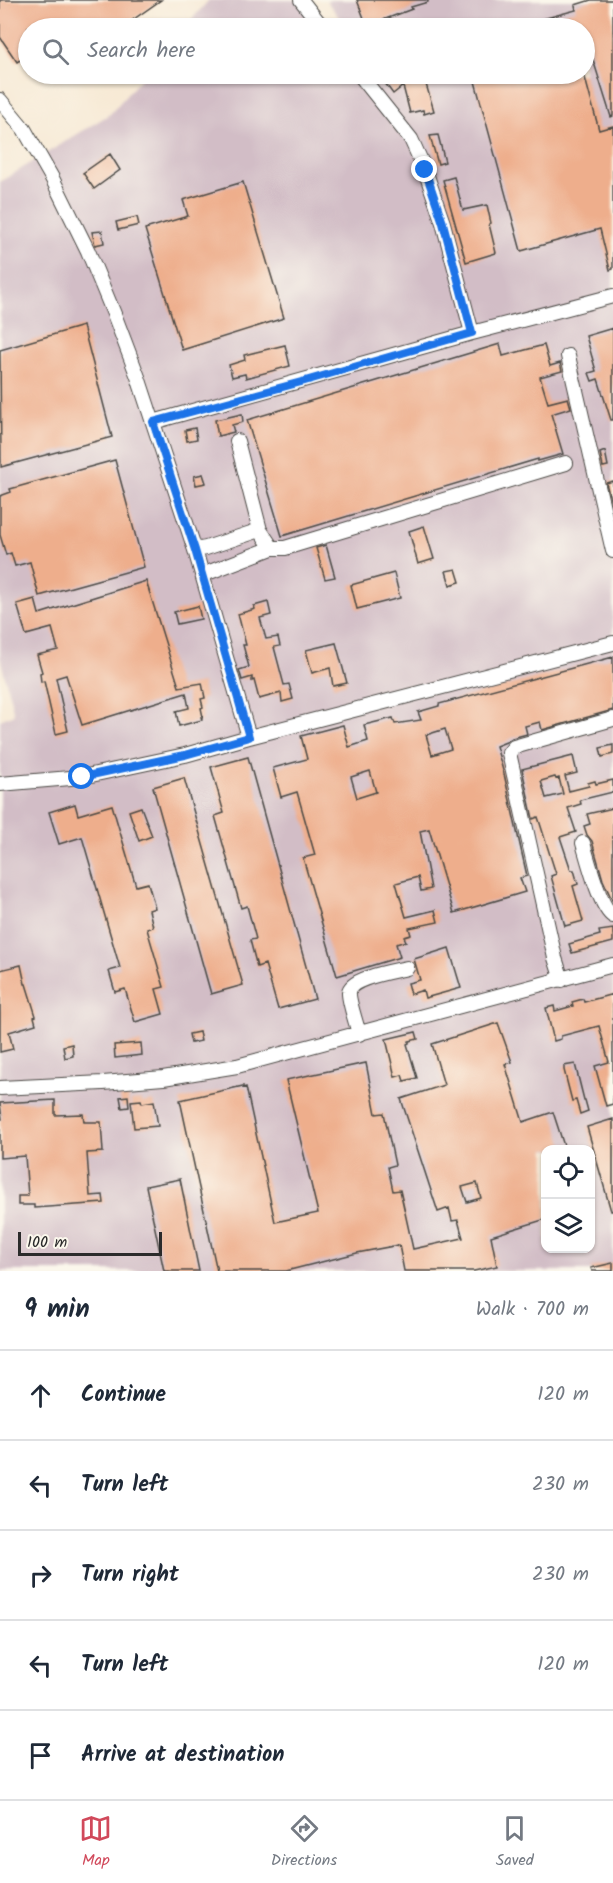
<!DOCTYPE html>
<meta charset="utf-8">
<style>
:root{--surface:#fff;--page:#f2f2f3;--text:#1f2937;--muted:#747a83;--line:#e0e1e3;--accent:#d1495b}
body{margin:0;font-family:Kalam,sans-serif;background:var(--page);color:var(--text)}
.controls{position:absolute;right:18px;bottom:18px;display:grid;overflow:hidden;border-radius:12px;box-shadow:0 2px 4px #0004}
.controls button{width:54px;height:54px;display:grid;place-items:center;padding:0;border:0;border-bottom:2px solid var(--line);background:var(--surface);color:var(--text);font:30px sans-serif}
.scale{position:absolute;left:18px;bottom:15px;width:144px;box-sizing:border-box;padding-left:6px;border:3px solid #2b2b2b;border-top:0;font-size:16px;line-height:21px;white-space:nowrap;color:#2b2b2b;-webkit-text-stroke:4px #fbf7ec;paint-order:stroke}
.stop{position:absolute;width:18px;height:18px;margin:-14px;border:4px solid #1a73e8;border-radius:50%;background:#fff}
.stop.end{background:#1a73e8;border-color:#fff;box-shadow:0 2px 6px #0008}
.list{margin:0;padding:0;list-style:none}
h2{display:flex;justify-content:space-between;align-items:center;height:78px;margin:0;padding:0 24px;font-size:26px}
h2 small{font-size:20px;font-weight:400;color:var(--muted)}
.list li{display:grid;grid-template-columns:39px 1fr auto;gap:18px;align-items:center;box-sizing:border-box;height:90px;padding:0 24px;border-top:2px solid var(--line)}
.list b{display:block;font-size:22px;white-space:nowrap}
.list em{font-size:20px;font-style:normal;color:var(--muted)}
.icon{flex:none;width:33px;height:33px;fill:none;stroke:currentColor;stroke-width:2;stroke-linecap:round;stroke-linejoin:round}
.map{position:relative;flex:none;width:613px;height:1271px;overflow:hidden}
.search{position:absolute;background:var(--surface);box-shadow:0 2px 4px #0004;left:18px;right:18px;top:18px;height:66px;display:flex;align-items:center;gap:15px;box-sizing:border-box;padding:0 21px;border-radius:33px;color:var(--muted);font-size:22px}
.sheet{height:528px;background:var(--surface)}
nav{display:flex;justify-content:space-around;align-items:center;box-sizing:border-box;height:84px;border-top:2px solid var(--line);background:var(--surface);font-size:16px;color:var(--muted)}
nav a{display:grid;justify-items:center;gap:3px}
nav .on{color:var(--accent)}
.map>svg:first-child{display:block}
.industrial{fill:#d2bdc6;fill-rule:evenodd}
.building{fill:#eeae8c;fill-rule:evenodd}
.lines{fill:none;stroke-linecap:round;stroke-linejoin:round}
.minor-casing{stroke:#4a4844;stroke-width:16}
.minor{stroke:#fff;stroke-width:14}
.route{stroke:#1a73e8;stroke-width:8}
</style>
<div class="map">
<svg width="613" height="1271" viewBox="0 0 613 1271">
<rect width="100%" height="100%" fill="#fbf7ec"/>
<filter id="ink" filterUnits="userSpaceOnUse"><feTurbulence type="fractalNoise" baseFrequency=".0167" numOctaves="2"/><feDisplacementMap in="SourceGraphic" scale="12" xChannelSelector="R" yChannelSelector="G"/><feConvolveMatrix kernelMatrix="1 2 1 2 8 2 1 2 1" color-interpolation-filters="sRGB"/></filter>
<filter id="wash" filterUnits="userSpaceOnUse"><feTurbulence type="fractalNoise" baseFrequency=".008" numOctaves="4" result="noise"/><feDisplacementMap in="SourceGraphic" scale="24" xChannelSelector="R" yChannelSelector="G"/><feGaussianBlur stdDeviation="1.35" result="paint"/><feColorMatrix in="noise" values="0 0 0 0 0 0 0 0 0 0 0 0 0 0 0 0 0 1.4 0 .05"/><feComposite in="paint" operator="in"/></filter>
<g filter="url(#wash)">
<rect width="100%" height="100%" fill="#f7e9d4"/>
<path class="industrial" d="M209 0H304L336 28H184Z
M326 0H613V1271H0V720L14 714 0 657V182L110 114 145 74H584V28H347ZM546 1150H590V1248H546Z"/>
<g id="blocks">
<path class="building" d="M0 0H161L121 28H28V55L17 62 0 37Z
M357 0H428V2L411 7 412 9 367 26Z
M591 0H613V116L611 117 585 34V28H516V26L576 10 575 5Z
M390 74H423L434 111 424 114 423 110 410 113 403 86 393 94 382 79Z
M473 74H584L599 130 613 126V269L610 270 600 229 521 251Z
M438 135 445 162 438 164 430 136Z
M110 154 120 170 94 189 83 173Z
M454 177 463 210 487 205 491 223 489 224 496 253 466 262 443 180Z
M243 182 284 318 182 350 145 229 188 216 183 200Z
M137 217 139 225 118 230 116 222Z
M102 231 104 243 95 245 92 232Z
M83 326 112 437 1 467 0 350Z
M613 328V420H611L598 379 592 381 589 373 596 371 586 336Z
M500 344 503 356 544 345 550 366 560 363 562 371 540 377 548 403 568 398 571 408 551 414 563 454 538 461V459L282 536 247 420Z
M285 345 290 366 246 378 245 374 232 377 229 365 245 360 244 355Z
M242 414 243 422 232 425 234 432 218 436 215 420Z
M195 428 197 439 187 441 185 430Z
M605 451 608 466 603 467 600 453Z
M115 460 144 567 39 596 30 562 15 566 11 553 6 555 0 535V496L11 492 10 489Z
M203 474 206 483 196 485 194 476Z
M613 481V506H612L606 483Z
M424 526 434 559 418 564 409 531Z
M326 545 335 577 325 579 316 548Z
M456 569 460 582 450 585 446 571Z
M394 573 400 598 357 609 351 585Z
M146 581 179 687 202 683 205 698 201 699 203 707 201 708 203 717H201L202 720 179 726 176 711 189 708 186 693 82 725 66 675 56 678 68 731 56 734 44 681 41 682 40 673 42 672 37 655 58 650 52 628 26 635 17 604 35 599 39 614Z
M268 602 271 615 260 618 266 639 278 637 280 646 274 647 284 685 289 684 293 699 282 702 281 693 259 699 254 680 252 681V677L242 680 239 670 249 667 243 645H246L238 614 255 609 254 606Z
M198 606 201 619 177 624 174 612Z
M336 643 347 683 333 686 330 668 312 673 306 650Z
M613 657V710L542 730 540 722 525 726 527 734 512 738 506 742 496 746 504 774 527 876 520 878 525 892 454 913 429 829 420 831 431 889 421 891 418 877 396 883 406 917 435 910 438 922 409 928 411 935 404 937 406 941 396 944 400 957 337 976 303 858 315 855 297 792 281 797 273 768 307 759 301 736 343 725 349 747 368 741 364 725 393 718 395 724 421 720 418 712 439 706V704ZM445 729 451 749 432 755 426 735ZM370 771 376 792 357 798 351 777Z
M613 745V754L602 757 600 748Z
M573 756 577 773 565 776 569 791 589 786 588 783 595 781 596 784 613 780V792L580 800 581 804 568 808 576 832 560 837 571 870H574L578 884 573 886 583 921 565 926 551 876 556 874 538 817 533 819 522 769ZM555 777 556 779 559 778 563 794 546 798 541 781Z
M248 757 315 999 278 1009 265 964 257 967 250 940 256 939 247 906 241 908 215 816 224 813 211 767Z
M184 778 243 985 211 994 153 787Z
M75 804 78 815 112 805 136 886 148 883 155 908 149 910 153 927 147 929 164 987 156 989 163 1014 135 1022 125 989 115 992 109 971 120 968 82 837 59 844 49 812Z
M141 807 152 836 139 841 129 811Z
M613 808V902L603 880 592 841 587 835 584 826 590 824 587 814Z
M613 929V942L572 953 569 944 600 935 599 931Z
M449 948 461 988 425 998 423 990 411 994 408 983 420 980 414 959Z
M21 965 25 984H26L36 1016 34 1017 36 1024 9 1032 13 1049 0 1052V970Z
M613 994V1104L606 1106 595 1066 609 1062 599 1026 561 1036V1039L554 1041 546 1008 554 1006 555 1011 573 1006 572 1002 583 999 584 1002Z
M498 1023 512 1062 505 1064 523 1122 553 1112 565 1149H546V1219L491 1236 497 1266 474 1271H404L399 1245 357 1253 286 1271H217L180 1100 243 1086V1088L246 1087 275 1222 318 1213 286 1080 366 1063 376 1114 384 1113 395 1165 388 1167 393 1191 400 1190 413 1249 463 1238 458 1220 452 1221 449 1208 438 1212 401 1099 444 1085 432 1044ZM477 1183 481 1198 467 1202 462 1187Z
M199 1032 201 1041 191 1043 189 1034Z
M416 1032 418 1039 409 1041V1043L407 1044 417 1078 404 1081 402 1075 395 1077 386 1039Z
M141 1043 142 1055 115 1058 114 1045Z
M72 1044 73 1056 65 1058 63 1046Z
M575 1064 584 1100H585L588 1111 580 1114 576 1100 572 1101 564 1070V1066Z
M128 1096 129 1107 122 1108 120 1097Z
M55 1100V1115L83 1114 84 1122H101L103 1152 87 1153 90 1196 103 1195 104 1203 34 1208V1205H18V1196H28L25 1156 0 1158V1119H2L0 1103Z
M141 1100 142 1103 154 1101 158 1126 134 1128 131 1101Z
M613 1119V1211H611L587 1127Z
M180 1179 199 1271H164L146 1186Z
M613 1263V1271H592L591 1268Z"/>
</g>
</g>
<g filter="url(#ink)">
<use href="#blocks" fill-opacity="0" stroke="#4a4844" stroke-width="1.5"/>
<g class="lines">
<g class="minor-casing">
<path id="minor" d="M301 0 323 28
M359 74 411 139 425 170 443 223 472 333
M0 100 24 129 52 178 88 251 114 314 138 377 195 550 249 737
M568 356 613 551
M153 422 472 333 613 296
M237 441 260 530
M195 550 206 548 260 530 272 548H285L566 463
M202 575 272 548
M0 784 82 777 185 755 249 737 613 643
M583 843C588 860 600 908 613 916
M562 980 555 958 509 753 514 747 613 719
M359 1034C357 1025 348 1000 349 992 350 978 395 971 407 968
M0 1088 103 1083 163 1078 237 1066 613 965"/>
</g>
<use href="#minor" class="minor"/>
</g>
</g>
<g class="lines" filter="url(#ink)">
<path class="route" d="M82 777 185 755 249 737 195 550 153 422 305 381 472 333 443 223 425 170"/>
</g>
</svg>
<div class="controls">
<button><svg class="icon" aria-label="locate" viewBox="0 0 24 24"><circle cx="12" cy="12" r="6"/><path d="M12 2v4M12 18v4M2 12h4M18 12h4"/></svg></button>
<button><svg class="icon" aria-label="layers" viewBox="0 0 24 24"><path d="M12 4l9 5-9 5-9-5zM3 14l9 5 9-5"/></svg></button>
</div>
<div class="scale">100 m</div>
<div class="stop" style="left:82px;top:777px"></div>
<div class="stop end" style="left:425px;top:170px"></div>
<div class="search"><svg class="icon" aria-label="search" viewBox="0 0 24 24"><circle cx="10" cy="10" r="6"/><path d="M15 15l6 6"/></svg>Search here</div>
</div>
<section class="sheet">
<h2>9 min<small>Walk · 700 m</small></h2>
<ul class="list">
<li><svg class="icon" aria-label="ahead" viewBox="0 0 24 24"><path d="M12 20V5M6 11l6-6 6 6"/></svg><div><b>Continue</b></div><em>120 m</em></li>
<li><svg class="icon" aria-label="left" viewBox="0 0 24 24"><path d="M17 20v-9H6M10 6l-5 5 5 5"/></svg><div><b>Turn left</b></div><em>230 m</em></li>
<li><svg class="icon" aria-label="right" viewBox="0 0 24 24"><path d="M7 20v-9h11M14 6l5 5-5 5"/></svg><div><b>Turn right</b></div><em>230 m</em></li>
<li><svg class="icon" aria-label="left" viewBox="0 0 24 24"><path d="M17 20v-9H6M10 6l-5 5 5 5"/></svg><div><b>Turn left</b></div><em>120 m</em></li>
<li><svg class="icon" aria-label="arrive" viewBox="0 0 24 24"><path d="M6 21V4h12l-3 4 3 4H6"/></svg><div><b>Arrive at destination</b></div></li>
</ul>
</section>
<nav>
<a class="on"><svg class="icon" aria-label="map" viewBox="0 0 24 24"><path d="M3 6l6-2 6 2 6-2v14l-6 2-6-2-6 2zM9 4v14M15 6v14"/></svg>Map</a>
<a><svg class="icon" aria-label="directions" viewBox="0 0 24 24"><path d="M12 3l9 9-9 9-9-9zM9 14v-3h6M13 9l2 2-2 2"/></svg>Directions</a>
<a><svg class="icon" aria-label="saved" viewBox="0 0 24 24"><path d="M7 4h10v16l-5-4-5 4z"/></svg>Saved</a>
</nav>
